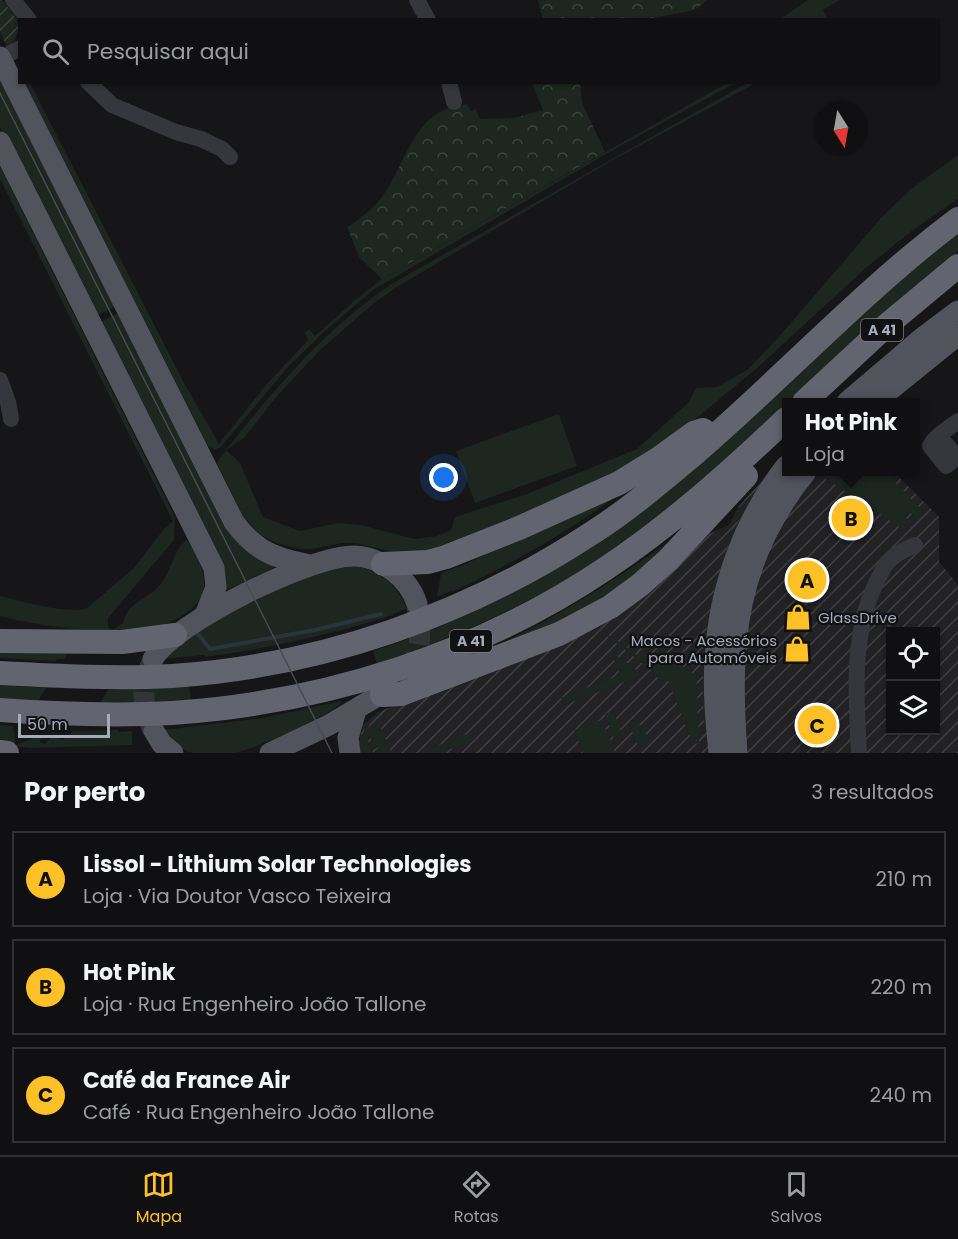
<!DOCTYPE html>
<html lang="pt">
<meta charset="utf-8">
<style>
:root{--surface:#101012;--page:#1e1e20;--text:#f1f3f6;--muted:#9c9d9f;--line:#303032;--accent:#ffc127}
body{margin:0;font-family:Poppins,sans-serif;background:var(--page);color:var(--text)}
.controls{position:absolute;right:18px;bottom:18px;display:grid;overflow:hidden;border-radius:0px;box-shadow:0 2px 4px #0004}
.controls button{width:54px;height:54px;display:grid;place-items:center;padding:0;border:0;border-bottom:2px solid var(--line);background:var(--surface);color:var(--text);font:30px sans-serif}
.compass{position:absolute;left:814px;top:102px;width:54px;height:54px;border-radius:50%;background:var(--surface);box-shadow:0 2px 4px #0004;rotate:169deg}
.scale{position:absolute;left:18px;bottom:15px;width:92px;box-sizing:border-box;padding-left:6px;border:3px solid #a6abb9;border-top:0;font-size:16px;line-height:21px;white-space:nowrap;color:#a6abb9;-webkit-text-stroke:4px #111113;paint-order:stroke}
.you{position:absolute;left:444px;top:478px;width:21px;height:21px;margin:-15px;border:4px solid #fff;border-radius:50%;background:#1a73e8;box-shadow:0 0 0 9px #1a73e833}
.badge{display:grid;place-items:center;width:39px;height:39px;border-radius:50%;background:var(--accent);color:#111;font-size:20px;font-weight:700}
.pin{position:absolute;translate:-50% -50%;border:3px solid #fff;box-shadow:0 2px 6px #0006}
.popup{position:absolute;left:782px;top:398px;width:138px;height:78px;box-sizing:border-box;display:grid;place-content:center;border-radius:0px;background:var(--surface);filter:drop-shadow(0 2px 4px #0005);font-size:20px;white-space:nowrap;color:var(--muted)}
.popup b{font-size:22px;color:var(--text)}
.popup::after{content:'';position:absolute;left:50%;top:100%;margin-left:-12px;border:12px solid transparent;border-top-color:var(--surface)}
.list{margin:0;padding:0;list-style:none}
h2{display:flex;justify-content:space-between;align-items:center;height:78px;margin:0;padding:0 24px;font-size:26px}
h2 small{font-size:20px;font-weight:400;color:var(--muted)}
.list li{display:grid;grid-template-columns:39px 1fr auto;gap:18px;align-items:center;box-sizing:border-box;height:96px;margin:0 12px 12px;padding:0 12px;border:2px solid var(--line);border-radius:0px}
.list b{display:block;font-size:22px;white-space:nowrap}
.list p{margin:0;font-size:20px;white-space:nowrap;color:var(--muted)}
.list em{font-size:20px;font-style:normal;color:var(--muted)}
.icon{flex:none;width:33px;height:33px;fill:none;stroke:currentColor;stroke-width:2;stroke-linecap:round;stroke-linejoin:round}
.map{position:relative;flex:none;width:958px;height:753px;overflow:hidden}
.search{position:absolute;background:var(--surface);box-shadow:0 2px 4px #0004;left:18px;right:18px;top:18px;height:66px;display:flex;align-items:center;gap:15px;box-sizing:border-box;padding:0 21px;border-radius:0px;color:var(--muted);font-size:22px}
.sheet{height:402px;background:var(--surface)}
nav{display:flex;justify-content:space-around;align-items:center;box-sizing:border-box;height:84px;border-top:2px solid var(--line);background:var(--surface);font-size:16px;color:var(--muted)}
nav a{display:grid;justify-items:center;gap:3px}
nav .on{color:var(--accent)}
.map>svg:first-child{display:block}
.industrial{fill:url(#industrial-furrows);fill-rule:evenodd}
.grass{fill:#1d261f}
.forest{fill:url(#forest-crowns)}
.garden{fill:url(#garden-furrows)}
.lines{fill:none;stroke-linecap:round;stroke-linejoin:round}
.stream{stroke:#2a343d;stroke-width:4}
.major-tunnel{stroke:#333438;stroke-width:21;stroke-dasharray:21 10;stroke-linecap:butt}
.minor{stroke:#36373d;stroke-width:16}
.major{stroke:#52545d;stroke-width:21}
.highway{stroke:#62656f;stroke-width:24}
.tram{stroke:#494b53;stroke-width:1.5}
.labels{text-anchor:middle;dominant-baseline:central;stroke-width:4.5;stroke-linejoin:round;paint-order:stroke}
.shield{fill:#111113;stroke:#797d87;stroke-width:1.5}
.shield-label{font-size:14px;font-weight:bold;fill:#a6abb9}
.poi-label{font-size:15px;fill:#a6abb9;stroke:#111113;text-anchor:start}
</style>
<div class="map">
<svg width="958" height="753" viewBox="0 0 958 753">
<defs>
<pattern id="industrial-furrows" width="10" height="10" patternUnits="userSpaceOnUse" patternTransform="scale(1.5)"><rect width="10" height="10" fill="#222225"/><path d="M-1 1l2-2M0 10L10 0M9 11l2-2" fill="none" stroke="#3f3f43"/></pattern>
<pattern id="forest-crowns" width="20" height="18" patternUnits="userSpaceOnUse" patternTransform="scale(1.5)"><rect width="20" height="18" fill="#1d261f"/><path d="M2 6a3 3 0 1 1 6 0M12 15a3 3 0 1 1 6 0" fill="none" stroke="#3b433d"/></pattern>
<pattern id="garden-furrows" width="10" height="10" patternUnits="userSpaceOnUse" patternTransform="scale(1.5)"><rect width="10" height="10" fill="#1d261f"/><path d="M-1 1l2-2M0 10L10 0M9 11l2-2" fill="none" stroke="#3b433d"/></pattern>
</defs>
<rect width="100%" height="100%" fill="#161618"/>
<path class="industrial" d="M786 449V472H894L939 517V562L958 585V753H361L359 742 363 725 378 712 523 656 704 536 729 525 739 506 784 456 783 453ZM890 632H936V730H890Z"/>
<path class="grass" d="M808 0H840L823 10 828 19H780Z
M0 74 116 306 96 316 0 127Z
M25 83H30L182 379 219 444 266 385 308 340 305 333 309 329 315 336 354 301 382 279 727 83H735L606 154 373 290 325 331 288 367 221 447 215 450 208 446Z
M747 83H756L611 161 395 288 373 304 319 351 277 396 244 438 226 450 240 463 263 517 300 531 338 523 361 525 414 539 437 536 451 530 455 517 527 494 637 449 689 402 696 388 717 387 747 370 777 339 881 218 911 189 958 155V199L913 230 867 267 756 369 670 440 592 485 439 550 393 552 356 543H341L312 549H300L276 543 259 534 243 516 217 463C229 444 245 427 259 409 299 362 341 318 393 283Z
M0 166 175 517 174 540 108 618V627L113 630 123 623C128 602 144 601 158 587 167 578 170 565 176 554 178 548 183 544 187 539 194 552 202 564 204 579 209 609 169 624 146 631 93 631 51 629 0 616V596C21 601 69 615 87 608L134 568 164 529 173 521 0 179Z
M958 234V251C912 288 868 327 825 367 761 427 697 490 624 542 548 596 465 634 377 664L373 651C453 625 528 588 599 543L901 278Z
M120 312 203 477 275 567 224 591 99 323Z
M559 414 577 466 475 503 456 451Z
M830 472H885L923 511 917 518 908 511 904 516 909 521 901 528 825 478Z
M621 493C568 532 512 564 452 592L451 591 437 597 441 573 464 565 517 538Z
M744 509 749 511 710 730 705 731C698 649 709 583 744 509Z
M690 526 610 601 488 650C560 616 626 574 690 526Z
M350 566C378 568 396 583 407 609L393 614V615C330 635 270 648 205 657L204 655 164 659 169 651 221 618 296 580 319 572Z
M603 633 613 638 640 657 667 656 696 675 699 743 693 744 668 680 660 682 655 673Z
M68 649 65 659H57L56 661 0 658V650Z
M611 651 643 675 564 705 561 698 620 675Z
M0 685 46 688 38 701 0 698Z
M189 686 191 700 100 703 108 690Z
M342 701C334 715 254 749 235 753 226 753 202 753 193 753 182 751 171 738 164 730L262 718Z
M611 712 614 713 622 735 614 738 605 714Z
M632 719 643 728 648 740 637 744 629 723Z
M378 720 391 753H361C358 740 362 730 372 721 362 735 367 738 373 753L383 749 381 746 375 749C369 736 368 731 378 720Z
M602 720 615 753H583L574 730Z
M0 725 13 726 16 745 41 735 40 742 45 744 51 737 63 740 73 731 118 730 119 732 132 731V745L32 748 0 745Z
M473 732 476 739 440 753H418Z"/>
<path class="forest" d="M538 0H707L695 10 648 19H543Z
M532 83H580L582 103 605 152 382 279 359 257 347 227C360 219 373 209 382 197 403 169 412 120 449 108 455 106 461 106 467 104L471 111 476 109 480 119 514 118 543 110Z"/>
<path class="garden" d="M0 0H2C19 22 26 25 8 49L0 32Z"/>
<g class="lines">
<path class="stream" d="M198 634 210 649 315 630 381 614"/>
<path class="major-tunnel" d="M152 662C141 688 141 704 153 730
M406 672C424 654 420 629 417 606"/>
<path class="minor" d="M13 0 29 20
M417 0 428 20
M11 53 20 48
M88 82 112 105 176 132 201 139 222 149 230 157
M449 82 454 102
M0 380 8 402 11 419
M939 436 957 457 946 466 930 446C935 436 949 428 958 421
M859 753C856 696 851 636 876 583 880 575 884 565 891 559 898 552 906 549 915 545"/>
<path class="major" d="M0 57 234 522C256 552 275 558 310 565
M0 142 214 568 216 587 205 615
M847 402 922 338 958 311
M875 402 958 335
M153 659C175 622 311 555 355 556 381 557 409 578 417 604
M154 731 162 744 173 753
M270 753 329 725 386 691
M350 753 348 738 356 710
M719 753C716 723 713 692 715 661 718 591 743 521 786 466
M737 753C729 644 735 560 806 472"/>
<path class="highway" d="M804 402 887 325 958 266
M383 564 428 562 446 557 519 528 619 483 658 459 694 433 703 430
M0 641 122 642 175 635
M0 673C57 676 114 679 172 676 322 666 467 615 592 533 628 510 661 482 693 455 783 378 863 290 958 219
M382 695 401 694 559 634 610 607 640 585 668 560 746 476
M0 710C57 714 115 716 172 713 325 703 478 654 605 569 671 525 729 473 786 419
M0 752 7 753"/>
<path class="tram" d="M0 93 332 753"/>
</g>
<defs>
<g id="shop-bare" transform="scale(2.07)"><path d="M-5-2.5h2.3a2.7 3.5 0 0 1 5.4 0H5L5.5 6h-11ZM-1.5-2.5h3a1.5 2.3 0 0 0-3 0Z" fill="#ffc127" stroke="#111113" stroke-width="2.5" paint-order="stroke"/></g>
</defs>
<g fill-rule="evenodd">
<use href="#shop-bare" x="798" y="617"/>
<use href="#shop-bare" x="797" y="649"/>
</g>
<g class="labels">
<g class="shield">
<rect x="861" y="319" width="42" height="22" rx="4.5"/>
<rect x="450" y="630" width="42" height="22" rx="4.5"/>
</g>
<g class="shield-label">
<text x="882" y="330">A 41</text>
<text x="471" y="641">A 41</text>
</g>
<g class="poi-label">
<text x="818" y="617">GlassDrive</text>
<text x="777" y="640" text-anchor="end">Macos - Acessórios<tspan x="777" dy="17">para Automóveis</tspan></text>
</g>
</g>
</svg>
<div class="controls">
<button><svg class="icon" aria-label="locate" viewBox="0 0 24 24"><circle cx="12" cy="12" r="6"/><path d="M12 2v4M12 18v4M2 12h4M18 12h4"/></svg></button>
<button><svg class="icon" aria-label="layers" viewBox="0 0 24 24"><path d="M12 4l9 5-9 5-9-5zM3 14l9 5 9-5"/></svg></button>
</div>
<svg class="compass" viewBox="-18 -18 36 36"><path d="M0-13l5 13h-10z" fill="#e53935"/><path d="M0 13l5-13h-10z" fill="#9c9d9f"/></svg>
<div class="scale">50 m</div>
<div class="you"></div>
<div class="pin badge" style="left:807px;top:580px">A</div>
<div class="pin badge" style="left:851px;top:518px">B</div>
<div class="popup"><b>Hot Pink</b>Loja</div>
<div class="pin badge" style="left:817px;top:725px">C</div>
<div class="search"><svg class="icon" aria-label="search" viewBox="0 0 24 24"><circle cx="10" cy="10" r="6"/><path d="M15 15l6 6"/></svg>Pesquisar aqui</div>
</div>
<section class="sheet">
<h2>Por perto<small>3 resultados</small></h2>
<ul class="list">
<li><span class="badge">A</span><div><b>Lissol - Lithium Solar Technologies</b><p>Loja · Via Doutor Vasco Teixeira</p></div><em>210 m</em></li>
<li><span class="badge">B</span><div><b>Hot Pink</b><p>Loja · Rua Engenheiro João Tallone</p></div><em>220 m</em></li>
<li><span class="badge">C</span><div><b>Café da France Air</b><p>Café · Rua Engenheiro João Tallone</p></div><em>240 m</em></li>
</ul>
</section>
<nav>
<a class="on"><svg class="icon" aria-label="map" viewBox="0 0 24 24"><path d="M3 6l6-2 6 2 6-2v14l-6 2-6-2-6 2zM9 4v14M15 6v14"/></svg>Mapa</a>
<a><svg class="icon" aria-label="directions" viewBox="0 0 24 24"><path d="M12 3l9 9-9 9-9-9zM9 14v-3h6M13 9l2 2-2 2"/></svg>Rotas</a>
<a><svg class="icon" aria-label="saved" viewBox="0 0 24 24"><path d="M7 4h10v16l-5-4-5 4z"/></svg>Salvos</a>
</nav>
